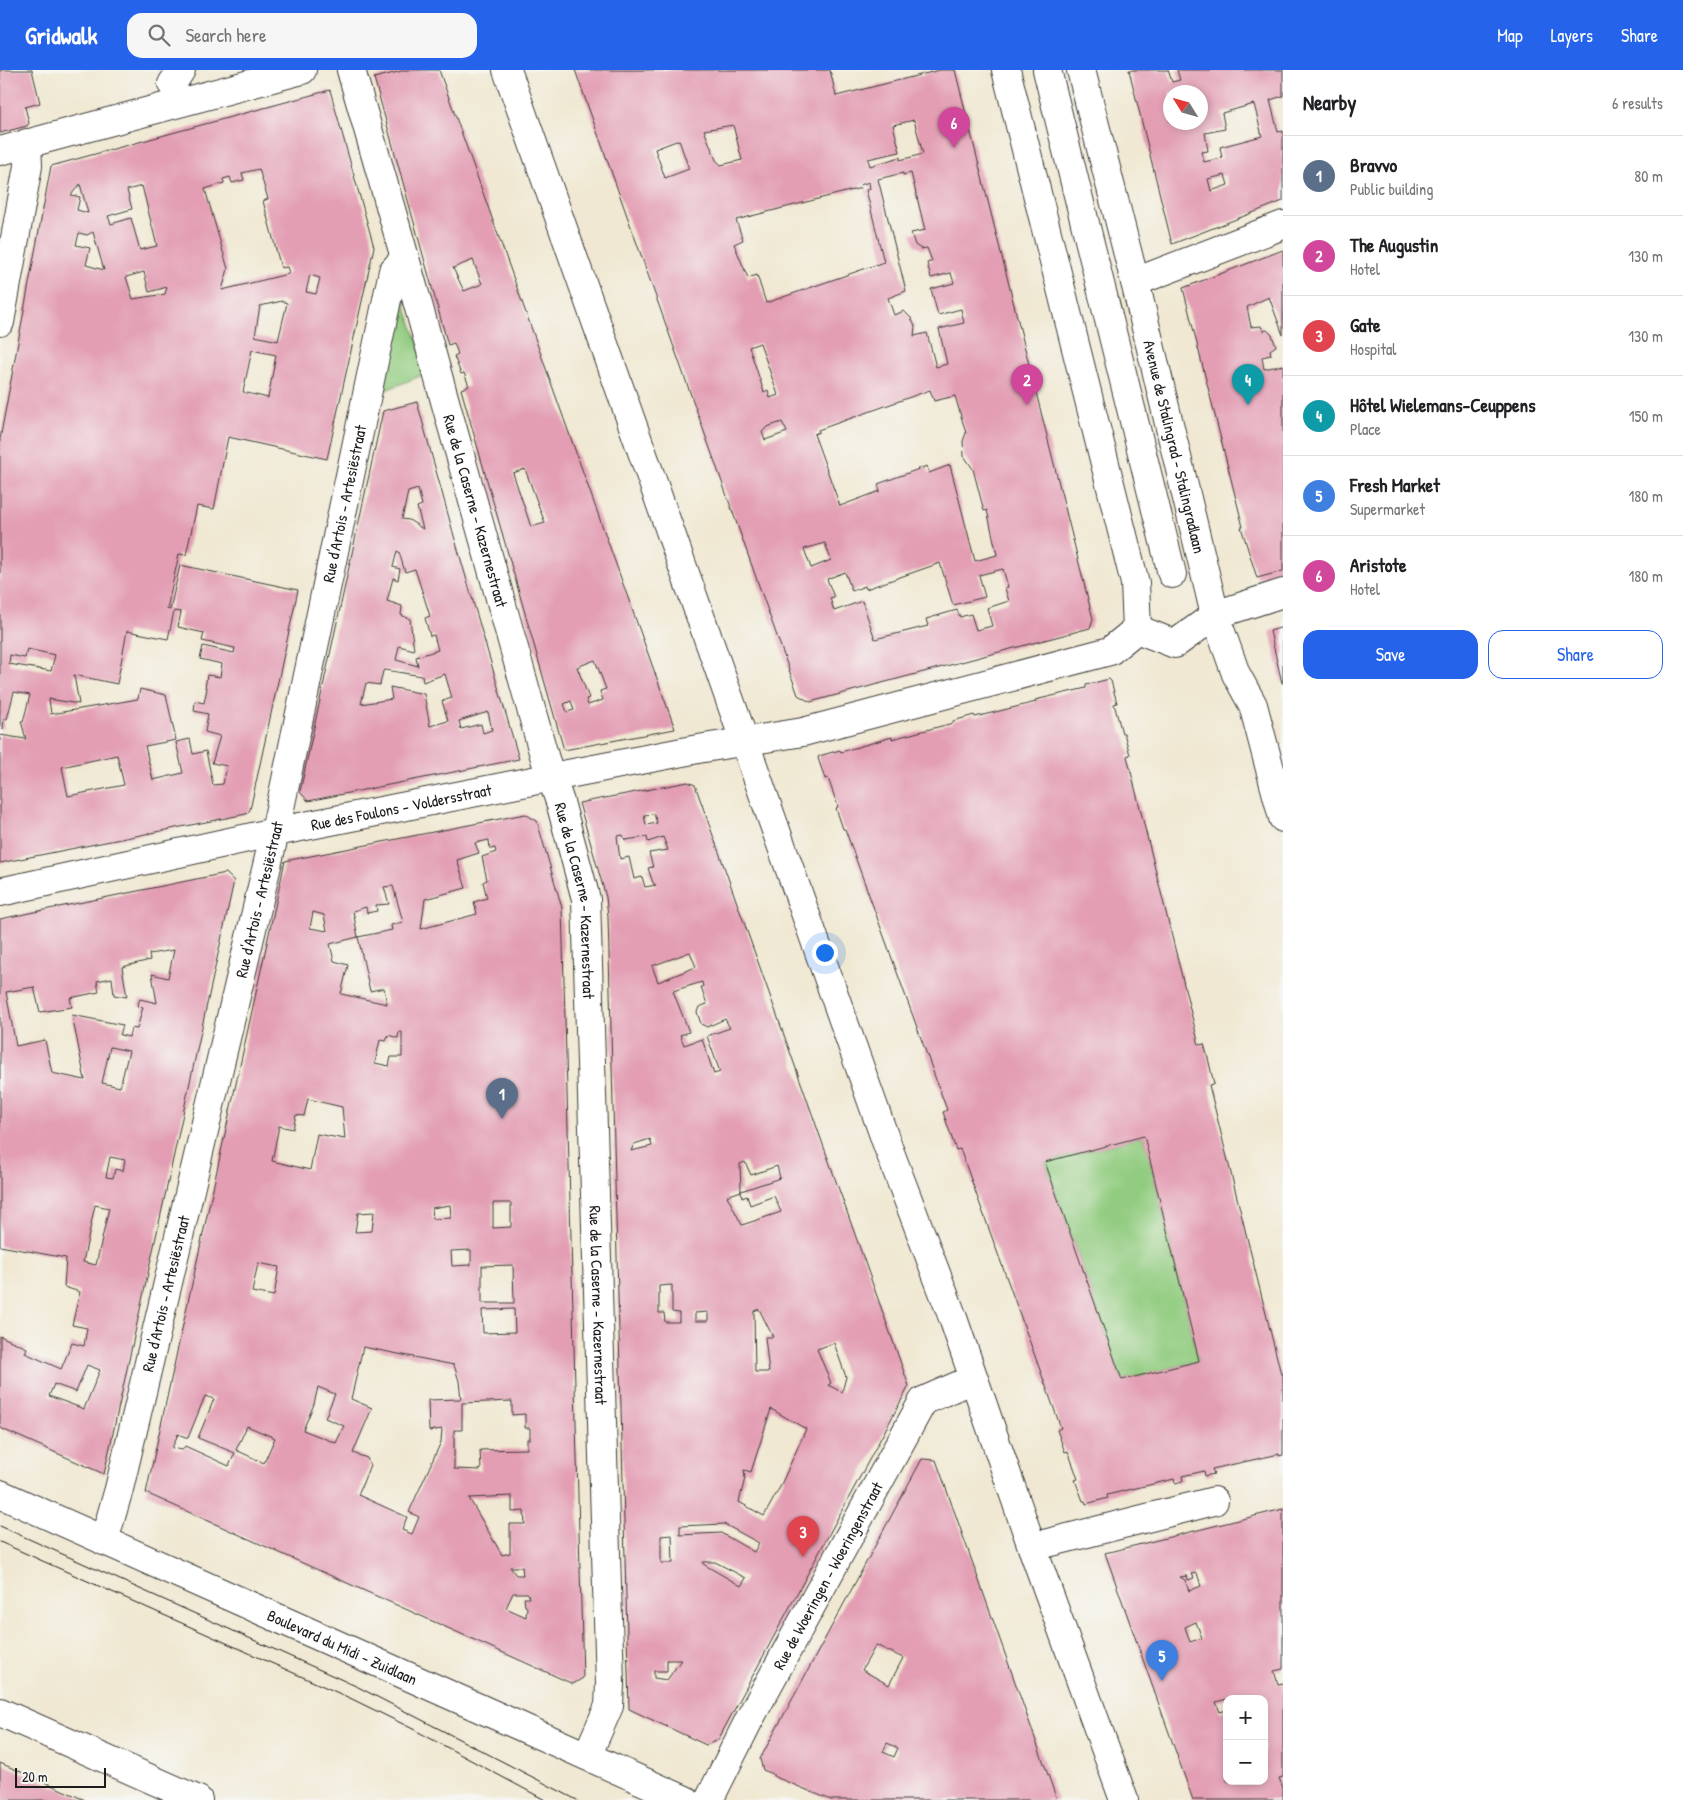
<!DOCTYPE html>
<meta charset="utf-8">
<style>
:root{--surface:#fff;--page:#f6f6f6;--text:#202124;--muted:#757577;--line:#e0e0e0;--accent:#2563eb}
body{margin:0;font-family:"Patrick Hand",sans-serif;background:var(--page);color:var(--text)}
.controls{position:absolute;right:15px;bottom:15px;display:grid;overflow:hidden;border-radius:10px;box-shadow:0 2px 8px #0003}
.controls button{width:45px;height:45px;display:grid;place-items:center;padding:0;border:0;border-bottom:1px solid var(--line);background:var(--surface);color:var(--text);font:25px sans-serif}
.compass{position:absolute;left:1163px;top:15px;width:45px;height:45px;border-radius:50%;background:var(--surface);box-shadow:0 2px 8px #0003;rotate:307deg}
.scale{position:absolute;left:15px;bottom:12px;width:91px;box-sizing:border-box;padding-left:5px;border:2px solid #1c1c1c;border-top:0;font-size:14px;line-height:18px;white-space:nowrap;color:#1c1c1c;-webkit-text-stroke:4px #f6f6f2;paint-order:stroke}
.you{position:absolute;left:824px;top:882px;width:18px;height:18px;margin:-12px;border:4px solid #fff;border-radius:50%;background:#1a73e8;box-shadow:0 0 0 8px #1a73e833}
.badge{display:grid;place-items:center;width:32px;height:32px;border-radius:50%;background:var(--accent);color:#fff;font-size:16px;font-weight:700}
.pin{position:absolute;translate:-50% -41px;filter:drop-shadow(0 1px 2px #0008)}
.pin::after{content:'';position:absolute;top:26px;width:18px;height:15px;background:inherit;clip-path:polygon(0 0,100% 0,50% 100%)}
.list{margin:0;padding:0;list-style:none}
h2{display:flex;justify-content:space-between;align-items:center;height:65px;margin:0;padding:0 20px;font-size:21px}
h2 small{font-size:16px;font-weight:400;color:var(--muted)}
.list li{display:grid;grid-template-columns:32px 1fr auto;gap:15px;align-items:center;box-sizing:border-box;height:80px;padding:0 20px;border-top:1px solid var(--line)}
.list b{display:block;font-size:19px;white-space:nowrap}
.list p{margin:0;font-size:16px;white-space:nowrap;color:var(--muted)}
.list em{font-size:16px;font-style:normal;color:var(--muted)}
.actions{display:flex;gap:10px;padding:15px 20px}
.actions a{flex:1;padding:11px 0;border:1px solid var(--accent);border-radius:15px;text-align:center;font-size:18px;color:var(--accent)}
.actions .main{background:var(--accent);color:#fff}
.icon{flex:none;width:28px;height:28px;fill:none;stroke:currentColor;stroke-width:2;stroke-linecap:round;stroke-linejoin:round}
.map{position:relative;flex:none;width:1283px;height:1730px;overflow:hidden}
header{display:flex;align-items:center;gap:30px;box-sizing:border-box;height:70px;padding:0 25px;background:var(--accent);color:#fff}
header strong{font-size:24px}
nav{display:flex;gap:28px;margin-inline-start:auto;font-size:18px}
.search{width:350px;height:45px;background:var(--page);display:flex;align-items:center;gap:12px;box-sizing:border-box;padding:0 18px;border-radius:15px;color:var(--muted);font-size:19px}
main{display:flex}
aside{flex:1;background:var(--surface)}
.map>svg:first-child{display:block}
.green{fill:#92cc80;stroke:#57744e}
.building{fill:#e39eb4;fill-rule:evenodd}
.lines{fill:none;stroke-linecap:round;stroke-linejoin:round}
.minor-casing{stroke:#3c3b37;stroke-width:30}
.major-casing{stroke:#3c3b37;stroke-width:30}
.minor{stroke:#fff;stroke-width:28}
.major{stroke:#fff;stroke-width:28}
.tram{stroke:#1c1c1c;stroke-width:1}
.labels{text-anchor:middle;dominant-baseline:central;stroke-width:4;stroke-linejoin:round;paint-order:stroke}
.street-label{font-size:16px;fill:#1c1c1c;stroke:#f6f6f2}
</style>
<header>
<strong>Gridwalk</strong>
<div class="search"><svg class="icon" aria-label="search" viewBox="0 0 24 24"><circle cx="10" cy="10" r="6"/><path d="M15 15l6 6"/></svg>Search here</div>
<nav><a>Map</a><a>Layers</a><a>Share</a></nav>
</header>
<main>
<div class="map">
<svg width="1283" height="1730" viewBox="0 0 1283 1730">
<rect width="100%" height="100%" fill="#f6f6f2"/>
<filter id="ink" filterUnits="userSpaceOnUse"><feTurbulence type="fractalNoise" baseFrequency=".02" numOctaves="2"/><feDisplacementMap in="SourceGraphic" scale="10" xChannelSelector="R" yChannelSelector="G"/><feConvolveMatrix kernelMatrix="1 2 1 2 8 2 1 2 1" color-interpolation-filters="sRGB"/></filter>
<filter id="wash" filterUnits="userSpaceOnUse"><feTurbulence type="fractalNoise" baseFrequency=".0096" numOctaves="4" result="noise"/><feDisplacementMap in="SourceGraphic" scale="20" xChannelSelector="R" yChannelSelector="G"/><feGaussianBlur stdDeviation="1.12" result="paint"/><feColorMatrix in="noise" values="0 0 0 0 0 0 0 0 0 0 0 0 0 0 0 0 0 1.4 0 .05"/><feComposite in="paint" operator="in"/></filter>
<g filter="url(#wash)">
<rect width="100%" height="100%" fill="#f0e8d2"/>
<path class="green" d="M399 217 428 303 376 324Z
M1144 1066 1199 1291 1122 1310 1045 1092Z"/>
<g id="blocks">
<path class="building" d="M0 0H32L40 33 25 37 29 53 27 56 0 63Z
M406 0H439L675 659 564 680 461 319 469 316 464 303 461 304 454 286 458 284 454 273 448 275 374 8ZM473 190 482 214 464 221 453 198ZM525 399 545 453 531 457 513 403ZM595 590 606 619 600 621 603 630 588 635 586 629 589 628 577 597ZM571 631 574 640 567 642 564 634Z
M575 0H830L836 26 940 0H955L1093 549 1090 558 810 632 798 625ZM914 50 923 84 900 90V87L870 96 868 89 900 82 893 55ZM733 55 742 90 721 95 716 90 704 60ZM679 70 689 99 665 108 655 79ZM903 103V105L911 103 925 160 911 163 915 175 921 179 927 178 932 191 927 193 931 208 951 203 954 213 931 219 938 245 961 239 964 253 939 259 947 294 936 297 927 263 914 266 915 256 911 248 904 241 894 245 888 228 906 221 878 109ZM869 112 870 119 866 120 884 192 766 233 757 205 748 208 734 174 743 170 736 150 861 118 860 115ZM760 273 778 325 770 328 768 320 764 322 749 277ZM930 320 934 331 955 326 966 363 963 371 964 386 973 399 984 441 987 440 997 485 975 491 950 395 929 403 927 396 878 414 880 421 840 436 814 364 819 362 818 360ZM782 352 787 362 765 370 762 362 767 357ZM825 473 831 490 811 498 804 479ZM940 493 953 535 985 527 979 505 1003 499 1008 517 1005 518 1009 531 987 538 992 556 976 560 971 544 960 547 957 540 926 549 928 556 875 569 862 531 834 541 830 528 834 527 827 509 845 502 852 521 865 516 866 519Z
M1129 0H1168L1172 12 1180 10 1177 0H1283V26L1270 30 1278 62 1283 61V131L1172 174ZM1170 22H1200V52H1170ZM1254 34 1262 66 1220 77 1222 88 1204 92 1201 82 1208 81 1205 63 1225 59 1222 43ZM1225 105 1228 115 1211 121 1208 109Z
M330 20 374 177 327 389 228 367 214 439 197 436 186 485 179 484 167 539 170 540 180 495 298 520 250 740 246 744 0 793V665L26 669 21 651 23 652 30 625 14 622 7 649H4L3 659 0 658V369L51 96ZM259 99 268 129 263 131 281 198 287 197 289 202 288 204 222 220 228 199 205 119 224 113 223 109 230 107 232 113 244 110 242 103ZM80 114 88 143 77 140 80 127 71 125ZM142 116 157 176 140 180 131 148 111 154 108 146 132 139 127 120ZM93 162 104 200 86 195 90 178 76 175 79 163 87 165ZM144 202 149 222 167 217 165 224 133 229 126 207ZM310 205 320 208 316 224 306 222ZM282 231 287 233 278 271 255 266 260 236ZM252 280 276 285 268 328 243 322ZM174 541 181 542 178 557 204 563 202 571 235 578 234 583 203 576 200 589 222 594 220 607 207 605 205 618H207L204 633 195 631 194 641 208 644 205 662 220 666 212 693 227 696 223 714 213 715 206 681 193 684 190 669 176 672 183 703 153 710 145 676 176 670 166 625 140 619 138 629 51 644 49 629 79 634 74 605 117 614 127 561 168 569ZM27 579 55 585 51 601 9 594 10 585 25 588ZM117 685 124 715 68 726 62 697Z
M1283 180V265L1269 227 1247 237 1251 257 1261 256 1263 261 1267 260 1272 265 1276 276 1270 280 1271 285 1262 287 1264 299 1283 295V501L1257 508 1241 457H1243L1183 218Z
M417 332 454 466 519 689 308 731 300 722 383 341ZM418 419 422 435 417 437 423 459 409 450 402 449 408 422ZM397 481 399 482 405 502 415 499 430 546 425 548 430 566 434 565 438 580 416 587 418 596 396 590 399 576 414 580 410 549 401 545 402 536 387 531 393 508 398 510 400 499 393 497ZM385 600 422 606 423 612 445 604 452 628 442 631 448 651 430 656 424 624 390 617 392 629 361 634 366 613 380 615 383 601ZM488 642 492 660 483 663 481 654 461 659 459 651Z
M1283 557V613H1282L1270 561Z
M1109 609 1111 611 1117 633 1114 634 1122 663H1124L1130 685 1127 686 1199 975 1204 974 1208 988 1214 1014 1209 1015 1281 1304 1283 1303V1385L1279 1386V1384L1212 1399 1214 1404 1205 1406 1204 1401 1182 1406 1183 1411 1175 1413 1174 1409 1107 1425 1108 1428 1086 1434 1085 1431H1083L1075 1410 1078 1409 1068 1381 1065 1382 1057 1360 1061 1358 960 1079 956 1080 943 1042 947 1040 845 759H843L836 738 838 737 828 708 825 709 818 688 819 686 840 680 841 682 892 667V669L953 653V651L974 645 975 647 1036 632 1035 630 1086 618V615ZM1144 1066 1199 1291 1122 1310 1045 1092Z
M688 712 695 715 909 1316 718 1670 706 1675 629 1639 608 846 606 827 579 733ZM654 744 657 753 646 755 644 745ZM623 765 625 770 647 767 648 772 663 767 668 780 649 783 653 797 648 798 653 813 656 815 645 817 642 807 634 809 629 787 620 789 617 766ZM690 882 696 897 658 912 652 896ZM702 912 703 917H701L707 934 699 937 697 942 701 954 707 957 725 949 730 958 707 966 720 1002 714 1004 702 969 684 975 680 965 689 962 673 921ZM650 1069 652 1076 631 1081 634 1074ZM745 1092 751 1105 777 1096 780 1108 741 1121 740 1094ZM741 1121 742 1128 747 1126 750 1135 774 1126 781 1142 742 1155 727 1126ZM672 1215V1242L679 1243V1252H665L664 1243H659V1216ZM759 1239 773 1267H765L769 1302H755L754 1241ZM708 1242V1251H695V1243ZM834 1273 846 1307 842 1322 828 1315 831 1313 817 1279ZM771 1339 806 1359 780 1417 764 1446 739 1432 745 1408 744 1400 751 1402ZM724 1454 759 1473 754 1482 721 1463 680 1465V1456ZM672 1465 673 1493H661V1466ZM703 1492H715L746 1508 741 1516 703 1494ZM667 1590H681L667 1610 654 1608V1601H667Z
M525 744 537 751 562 838 583 1608 573 1614 146 1423 285 791ZM489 770 490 779 495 778 496 782 482 787 487 810 483 812 487 828 474 832 477 844 421 859 425 829 466 818 457 790 479 783 475 773ZM393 816 403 852 391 855 392 860 358 867 370 921 384 918 387 934 341 924 348 895 334 891 330 874 358 867 353 841 366 837 367 843 377 841 376 835 389 834 384 817ZM313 842 324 845 327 861 310 858ZM399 962H402V987H391L389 996 375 993 380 970 386 971 388 965 398 968ZM308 1029 342 1037 345 1069 317 1064 310 1100 272 1091 279 1056 293 1059 296 1045 304 1046ZM493 1133H511V1157L493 1158ZM450 1135 451 1148 433 1149 432 1138ZM374 1142 372 1161 355 1162 358 1143ZM471 1180V1195L452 1196 451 1181ZM258 1193 279 1197 274 1226 252 1222ZM513 1195 514 1233H482V1196ZM514 1239 515 1262 483 1263 482 1240ZM363 1277 454 1295 459 1311 461 1329 428 1330 429 1361 442 1359 441 1372 409 1442 419 1447 412 1464 402 1460 407 1447 358 1425 370 1395 367 1388 353 1383 372 1338 351 1329ZM318 1317 335 1324 325 1348 344 1356 336 1373 303 1360 314 1334ZM205 1326 214 1329 198 1368 235 1383 229 1396 185 1376 182 1380 172 1378 178 1364 188 1368ZM512 1331V1345L525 1344V1358H530V1369H527V1379L480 1380 481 1400 454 1399V1360H462V1333ZM247 1356 275 1368 264 1393 236 1380ZM512 1426V1442L524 1441 525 1454H510V1483L502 1485 469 1428ZM510 1497H522L523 1505H516ZM513 1523H528L529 1528H524L525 1536 527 1537 526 1547 506 1538Z
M226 803 234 811 104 1404 0 1358V1266L27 1278 25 1283 61 1299 72 1273 84 1276 87 1258 72 1255 80 1222 64 1217 66 1188 0 1176V849ZM174 880 168 908 152 904 157 933 140 929 137 936 143 937 137 959 131 958 129 967 120 965 123 955 72 945 85 1010 52 1003 45 970 16 976 6 922 34 917 40 942 72 937 70 928 99 922 97 911 112 908 114 925 127 927 122 897 150 890 149 884ZM110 977 129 981 120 1017 102 1013ZM110 1087 125 1090 123 1101 115 1099 113 1108 106 1107ZM95 1135 109 1138 96 1195 83 1192ZM87 1295 100 1300 84 1339 49 1326 54 1314 76 1322Z
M922 1389 936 1390 1057 1730H831L773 1706V1704L763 1700 760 1689ZM876 1575 903 1588 889 1615 862 1600ZM887 1673 898 1678 894 1687 883 1682Z
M1283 1439V1599L1274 1601 1278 1614 1283 1613V1707L1279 1708 1283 1718V1730H1193L1105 1483ZM1197 1503 1201 1516 1189 1521 1185 1510 1180 1507 1187 1506 1188 1510 1194 1508 1192 1504ZM1196 1552 1202 1568 1190 1572 1185 1557ZM1227 1629H1264V1711H1227V1640L1220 1642 1216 1632Z
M0 1693 35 1708 85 1730H0Z"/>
</g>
</g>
<g filter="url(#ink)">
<use href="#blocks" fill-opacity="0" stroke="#3c3b37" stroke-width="1"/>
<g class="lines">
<g class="minor-casing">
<g id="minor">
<path id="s1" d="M351 0 405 188 545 689 560 732 586 829 610 1614 609 1636 587 1686"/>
<path d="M507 0 888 1077 953 1248 1032 1477 1124 1730"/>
<path d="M1006 0 1135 513 1137 559"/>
<path d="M1047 0 1172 504"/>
<path id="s2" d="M1081 0 1135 212 1215 545 1236 604 1253 635 1283 748"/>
<path d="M172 14 181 0"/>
<path d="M0 81 302 0"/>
<path d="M1135 212 1283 155"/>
<path d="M0 252 28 96 27 73"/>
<path d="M1137 559 1175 574 1215 545 1283 523"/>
<path id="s3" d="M0 822 275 762 568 704 698 679 803 662 1110 581 1137 559"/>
<path id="s4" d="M104 1471 119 1419 275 762 393 201 405 188"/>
<path d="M1032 1477 1214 1431"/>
<path id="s5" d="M709 1730 749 1650 923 1331 973 1309"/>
</g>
</g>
<g class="major-casing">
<g id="major">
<path id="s6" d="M0 1424 685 1730"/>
<path d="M0 1642 198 1730"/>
</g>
</g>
<use href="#minor" class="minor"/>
<use href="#major" class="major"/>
<path class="tram" d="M0 1456 358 1617 577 1730
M0 1472 352 1629 411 1658 545 1730"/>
</g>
</g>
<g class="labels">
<g class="street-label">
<text stroke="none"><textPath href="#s2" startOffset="388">Avenue de Stalingrad - Stalingradlaan</textPath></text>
<text stroke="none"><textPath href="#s4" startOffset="1065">Rue d'Artois - Artesiëstraat</textPath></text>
<text stroke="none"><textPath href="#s1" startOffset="458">Rue de la Caserne - Kazernestraat</textPath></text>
<text stroke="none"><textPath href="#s3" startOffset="410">Rue des Foulons - Voldersstraat</textPath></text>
<text stroke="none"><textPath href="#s4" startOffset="660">Rue d'Artois - Artesiëstraat</textPath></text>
<text stroke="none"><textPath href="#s1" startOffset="862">Rue de la Caserne - Kazernestraat</textPath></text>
<text stroke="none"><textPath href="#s4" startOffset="255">Rue d'Artois - Artesiëstraat</textPath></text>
<text stroke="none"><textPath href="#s1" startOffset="1268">Rue de la Caserne - Kazernestraat</textPath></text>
<text stroke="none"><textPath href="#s5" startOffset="254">Rue de Woeringen - Woeringenstraat</textPath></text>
<text stroke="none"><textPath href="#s6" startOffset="375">Boulevard du Midi - Zuidlaan</textPath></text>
</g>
</g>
</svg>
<div class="controls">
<button>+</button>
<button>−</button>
</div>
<svg class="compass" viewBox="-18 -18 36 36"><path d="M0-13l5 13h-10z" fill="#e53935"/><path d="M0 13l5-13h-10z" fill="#757577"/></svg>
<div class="scale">20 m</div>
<div class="you"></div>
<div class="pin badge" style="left:502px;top:1049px;background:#5c6f8a">1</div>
<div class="pin badge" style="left:1027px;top:335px;background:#d1479c">2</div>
<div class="pin badge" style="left:803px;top:1487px;background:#e0444e">3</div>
<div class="pin badge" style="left:1248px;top:335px;background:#0f9aa8">4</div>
<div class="pin badge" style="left:1162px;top:1611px;background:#3f7fe0">5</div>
<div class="pin badge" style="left:954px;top:78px;background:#d1479c">6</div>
</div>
<aside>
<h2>Nearby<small>6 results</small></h2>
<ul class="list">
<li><span class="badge" style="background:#5c6f8a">1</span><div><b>Bravvo</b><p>Public building</p></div><em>80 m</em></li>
<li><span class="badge" style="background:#d1479c">2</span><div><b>The Augustin</b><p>Hotel</p></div><em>130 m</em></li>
<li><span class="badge" style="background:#e0444e">3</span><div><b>Gate</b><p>Hospital</p></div><em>130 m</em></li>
<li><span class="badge" style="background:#0f9aa8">4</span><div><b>Hôtel Wielemans-Ceuppens</b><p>Place</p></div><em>150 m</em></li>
<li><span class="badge" style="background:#3f7fe0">5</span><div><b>Fresh Market</b><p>Supermarket</p></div><em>180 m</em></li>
<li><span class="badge" style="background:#d1479c">6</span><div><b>Aristote</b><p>Hotel</p></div><em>180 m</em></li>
</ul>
<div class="actions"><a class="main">Save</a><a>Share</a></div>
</aside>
</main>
